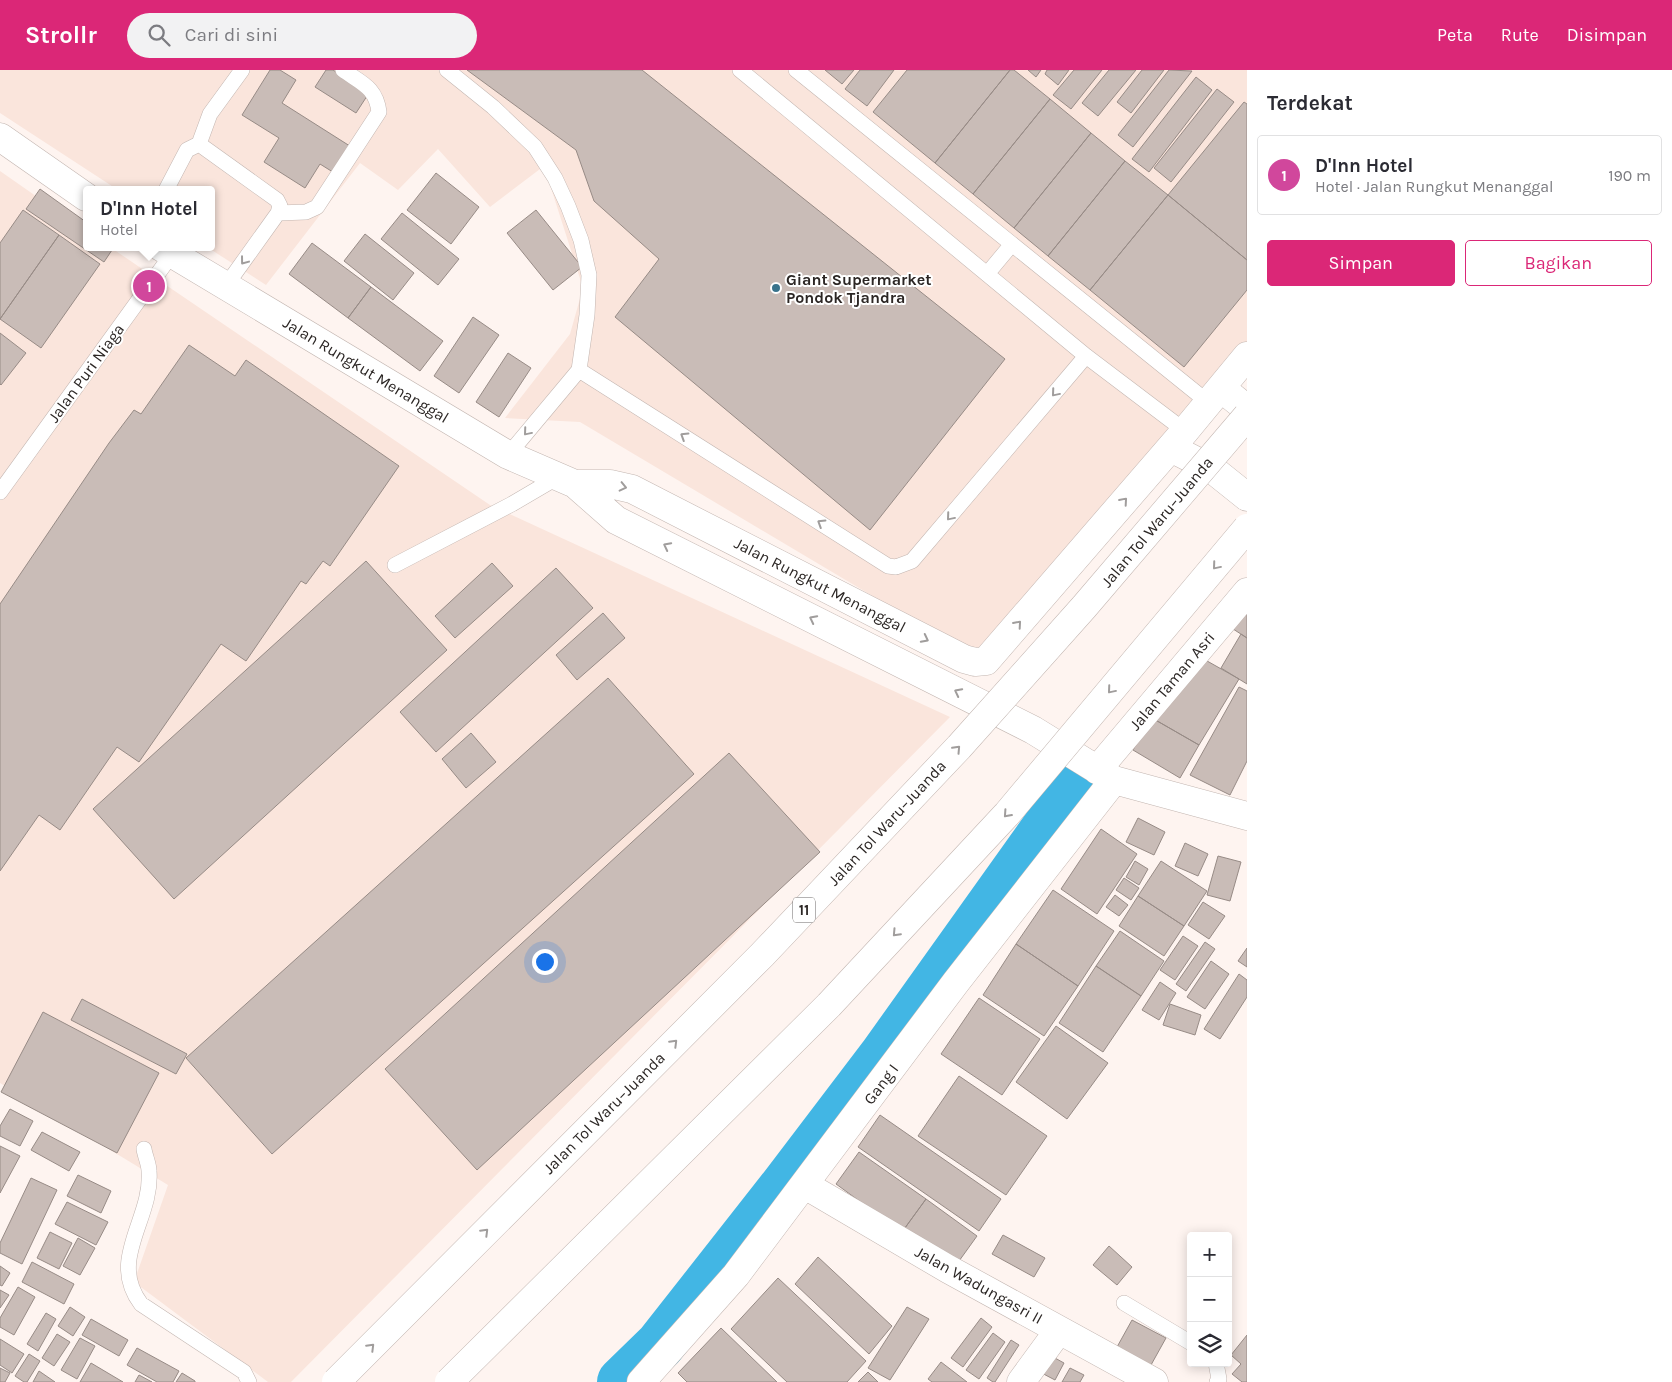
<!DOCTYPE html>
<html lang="id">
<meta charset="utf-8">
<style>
:root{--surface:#fff;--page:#f2f2f3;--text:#2b2b33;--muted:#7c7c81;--line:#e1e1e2;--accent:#db2777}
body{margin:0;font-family:Karla,sans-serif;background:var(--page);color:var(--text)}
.controls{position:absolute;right:15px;bottom:15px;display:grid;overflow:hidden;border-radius:5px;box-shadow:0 2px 12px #0003}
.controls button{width:45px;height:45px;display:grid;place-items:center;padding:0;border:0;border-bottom:1px solid var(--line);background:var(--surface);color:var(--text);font:25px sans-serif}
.you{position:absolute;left:544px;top:891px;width:18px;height:18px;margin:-12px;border:4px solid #fff;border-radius:50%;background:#1a73e8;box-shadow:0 0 0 8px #1a73e833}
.badge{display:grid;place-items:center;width:32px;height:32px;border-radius:50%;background:var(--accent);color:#fff;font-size:16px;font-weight:700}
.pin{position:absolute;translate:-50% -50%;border:2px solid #fff;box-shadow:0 1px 5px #0006}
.popup{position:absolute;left:83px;top:116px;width:132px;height:65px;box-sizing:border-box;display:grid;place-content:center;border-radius:5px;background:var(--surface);filter:drop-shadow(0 1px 4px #0005);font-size:16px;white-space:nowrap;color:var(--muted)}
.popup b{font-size:19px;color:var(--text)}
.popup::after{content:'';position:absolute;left:50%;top:100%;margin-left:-10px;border:10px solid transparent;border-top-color:var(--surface)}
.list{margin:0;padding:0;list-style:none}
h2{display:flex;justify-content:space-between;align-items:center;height:65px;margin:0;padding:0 20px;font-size:21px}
h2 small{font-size:16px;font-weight:400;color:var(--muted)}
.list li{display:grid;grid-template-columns:32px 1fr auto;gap:15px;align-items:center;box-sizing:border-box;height:80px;margin:0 10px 10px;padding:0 10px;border:1px solid var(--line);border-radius:5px}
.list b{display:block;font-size:19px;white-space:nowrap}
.list p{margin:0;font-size:16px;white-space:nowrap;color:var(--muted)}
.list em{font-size:16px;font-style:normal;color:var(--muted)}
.actions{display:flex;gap:10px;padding:15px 20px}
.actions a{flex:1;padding:11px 0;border:1px solid var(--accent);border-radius:5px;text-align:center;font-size:18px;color:var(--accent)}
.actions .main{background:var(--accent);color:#fff}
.icon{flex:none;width:28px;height:28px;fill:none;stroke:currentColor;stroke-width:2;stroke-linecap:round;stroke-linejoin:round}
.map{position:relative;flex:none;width:1247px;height:1312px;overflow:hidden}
header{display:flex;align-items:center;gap:30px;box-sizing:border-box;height:70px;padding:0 25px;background:var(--accent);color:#fff}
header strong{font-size:24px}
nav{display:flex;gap:28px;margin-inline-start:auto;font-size:18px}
.search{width:350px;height:45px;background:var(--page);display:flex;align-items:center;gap:12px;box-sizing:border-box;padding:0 18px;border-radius:28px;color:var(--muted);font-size:19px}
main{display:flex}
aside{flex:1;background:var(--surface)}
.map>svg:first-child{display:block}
.built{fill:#fae5dc}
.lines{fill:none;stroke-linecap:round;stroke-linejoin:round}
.river{stroke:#42b6e4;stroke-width:50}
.building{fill:#c9bcb7;stroke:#978b86}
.lane-casing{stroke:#c3b6b1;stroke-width:16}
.street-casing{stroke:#c3b6b1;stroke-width:29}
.secondary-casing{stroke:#c3b6b1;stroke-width:29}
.lane{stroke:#fff;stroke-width:15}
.street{stroke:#fff;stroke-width:28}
.secondary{stroke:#fff;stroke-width:28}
.highway-bridge-casing{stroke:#c3b6b1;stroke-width:29;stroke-linecap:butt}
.highway-bridge{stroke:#fff;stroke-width:28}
.oneway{stroke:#a09d9c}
.poi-dot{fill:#39738c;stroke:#fff;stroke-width:2}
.labels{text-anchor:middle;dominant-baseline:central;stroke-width:4;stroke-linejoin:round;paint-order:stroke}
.shield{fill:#fff;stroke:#6b6766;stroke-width:1}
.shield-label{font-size:15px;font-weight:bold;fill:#2b2624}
.poi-label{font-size:16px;font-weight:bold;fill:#2b2624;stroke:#fff;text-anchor:start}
.street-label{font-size:16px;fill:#2b2624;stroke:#fff}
</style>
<header>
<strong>Strollr</strong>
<div class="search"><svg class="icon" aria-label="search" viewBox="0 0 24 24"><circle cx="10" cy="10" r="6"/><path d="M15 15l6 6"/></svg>Cari di sini</div>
<nav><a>Peta</a><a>Rute</a><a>Disimpan</a></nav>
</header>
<main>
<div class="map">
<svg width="1247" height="1312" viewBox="0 0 1247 1312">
<rect width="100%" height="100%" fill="#fef4f0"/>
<path class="built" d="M0 0H1247V281L997 600 580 352 505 348 570 264 583 218 544 96 490 137 438 79 398 120 360 93 266 215 207 177H212V120H118L0 43Z
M0 101 86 161V177H110L490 435 950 647 291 1312H268L134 1212 168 1115 0 1013Z"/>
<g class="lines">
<path class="river" d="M622 1312 660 1275 788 1112 883 987 1082 708"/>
</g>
<path class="building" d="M270 0H280L296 10 282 33 353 78 336 104 320 94 305 118 264 92 279 68 242 45Z
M326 0H333L369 23 356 43 315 17Z
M467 0H642L1005 289 870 460 615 247 659 189 594 131 576 80Z
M825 0H854L842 14Z
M860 0H894L867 36 845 19Z
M907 0H1010L935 93 873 42Z
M1010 0H1014L1050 29 973 124 935 93Z
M1028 0H1041L1036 7Z
M1047 0H1069L1058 15 1045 4Z
M1074 0H1102L1071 39 1053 25Z
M1109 0H1136L1098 46 1082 33Z
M1142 0H1164L1131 43 1117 32Z
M1169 0 1192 1 1133 77 1118 65Z
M1196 7 1212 20 1149 102 1132 89Z
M1217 19 1234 32 1171 112 1154 98Z
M1050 29 1091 63 1014 158 973 124Z
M1244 32 1247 34V190L1168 125Z
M1091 63 1125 91 1048 186 1014 158Z
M1125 91 1168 125 1090 220 1048 186Z
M436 103 479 137 451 174 407 140Z
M40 119 86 152V177H114L104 192 26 139Z
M1168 125 1247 190V220L1184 297 1090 220Z
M23 140 59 165 0 249V173Z
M536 140 582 197 553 220 507 163Z
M402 143 459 189 438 215 381 169Z
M365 164 414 203 393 230 344 191Z
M59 165 100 194 41 278 0 249Z
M312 173 371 217 348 248 289 204Z
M371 217 443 271 420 301 348 248Z
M473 247 499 265 459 323 434 306Z
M0 263 26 283 1 315 0 314Z
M189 275 235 306 246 290 399 396 330 496 323 491 306 514 301 511 246 591 221 574 139 692 117 677 60 760 39 745 0 801V534L109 373 134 340 141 344Z
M508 283 531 298 499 347 476 332Z
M366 491 447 580 174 829 93 739Z
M492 493 513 516 455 568 435 546Z
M556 498 593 538 436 682 400 642Z
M1247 539V568L1230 557Z
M603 543 625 568 577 610 556 585Z
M1241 564 1247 568V614L1221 598Z
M1200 587 1239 609 1199 675 1152 648Z
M608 608 694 704 272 1084 186 988Z
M1239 617 1247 621V691L1230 725 1190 705Z
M1152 648 1199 675 1180 708 1133 680Z
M471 663 496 692 466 718 442 689Z
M729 683 820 782 477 1100 385 999Z
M1138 748 1165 762 1154 785 1126 772Z
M1101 759 1137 784 1097 844 1061 819Z
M1185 773 1208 784 1198 806 1175 796Z
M1218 786 1241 792 1230 831 1207 825Z
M1135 791 1148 799 1139 815 1126 807Z
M1161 791 1207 821 1184 856 1138 826Z
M1124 808 1139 818 1131 830 1116 820Z
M1053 820 1114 861 1078 916 1016 874Z
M1115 825 1128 835 1119 846 1106 837Z
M1138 826 1184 856 1164 886 1119 856Z
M1203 832 1225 846 1209 869 1188 855Z
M1120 861 1164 891 1141 926 1096 896Z
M1183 866 1198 876 1175 910 1160 900Z
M1205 872 1215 879 1186 921 1176 914Z
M1016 874 1078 916 1044 966 983 925Z
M1247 878V897L1238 891Z
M1211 891 1229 904 1205 939 1187 927Z
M1096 896 1141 926 1103 982 1059 953Z
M1239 904 1247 910V927L1220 969 1204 959Z
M1160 912 1176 923 1159 950 1142 940Z
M979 928 1040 969 1002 1025 941 984Z
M82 929 187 984 176 1004 71 950Z
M1170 934 1201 945 1195 965 1163 955Z
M43 942 159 1003 117 1083 1 1022Z
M1056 956 1108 993 1067 1049 1016 1012Z
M959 1006 1047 1066 1006 1125 918 1066Z
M10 1039 33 1051 20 1076 0 1066V1056Z
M880 1045 1001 1129 979 1161 858 1077Z
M42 1062 80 1082 69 1101 31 1080Z
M0 1076 20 1086 0 1123Z
M859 1082 926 1129 902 1162 836 1114Z
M78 1105 111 1121 101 1143 67 1126Z
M31 1108 57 1120 22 1194 0 1183V1173Z
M926 1129 977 1166 954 1198 902 1162Z
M67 1132 108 1152 96 1175 55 1154Z
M50 1162 72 1173 59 1199 37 1188Z
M1003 1165 1045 1188 1034 1207 992 1184Z
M78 1168 95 1178 80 1205 63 1196Z
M1109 1176 1132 1197 1117 1215 1093 1195Z
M818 1187 892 1256 869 1284 795 1214Z
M32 1192 74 1214 64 1234 22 1212Z
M0 1196 10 1203 2 1216 0 1215Z
M778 1208 866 1291 847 1312H787L731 1259Z
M18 1217 35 1227 14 1265 0 1257V1248Z
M0 1220 9 1225 0 1238Z
M70 1237 85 1247 73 1266 58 1256Z
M907 1237 929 1249 890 1310 868 1298Z
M46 1243 56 1249 38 1281 27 1274Z
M981 1248 992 1257 963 1297 951 1288Z
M91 1249 128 1270 119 1286 82 1265Z
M1132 1250 1166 1268 1151 1295 1117 1277Z
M721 1258 777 1312H687L678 1303Z
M993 1263 1005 1272 979 1309 966 1300Z
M57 1264 70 1272 54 1296 42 1288Z
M1247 1265V1312H1242L1232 1304 1241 1294 1231 1285Z
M80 1268 95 1276 77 1309 61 1300Z
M0 1269 24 1284 12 1303 0 1295Z
M1011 1270 1019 1275 995 1312H993L987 1308Z
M137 1278 179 1301 173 1312H157L127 1295Z
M1044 1282 1064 1293 1055 1310 1034 1299Z
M29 1284 40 1291 27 1312H24L15 1306Z
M941 1292 967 1312H932L928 1309Z
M91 1293 123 1312H80Z
M0 1298 10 1303 5 1312H0Z
M1070 1298 1084 1305 1080 1312H1062Z
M39 1301 55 1312H33Z
M868 1302 878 1312H858Z
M182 1303 195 1311V1312H176Z
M139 1305 152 1312H135Z"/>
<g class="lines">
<g class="lane-casing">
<path id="lane" d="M447 0 493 37 535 77 555 108 568 136 581 170 589 205 587 245 579 300
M740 0 1086 286 1185 361
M796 0 1209 333
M199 74 210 44 242 0
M166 120 187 80 199 74 277 130 280 136 278 143 225 217
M278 143 306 142 317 137 379 42C376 17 361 13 343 0
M987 204 1012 174
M508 385 579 300 888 496 896 497 912 491 1086 286
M0 422 172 184
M395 495 512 434 558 407
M144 1079C145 1086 149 1094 149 1101 153 1149 107 1189 141 1234L244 1302 249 1312
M1124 1233 1191 1273
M1216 1293 1219 1309 1217 1312"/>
</g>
<g class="street-casing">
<path id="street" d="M805 1115 948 1199 1154 1312
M641 1312 736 1205 956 912 1114 710
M1021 1312 1059 1260"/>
</g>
<g class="secondary-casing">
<path id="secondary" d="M0 67 86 127
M161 177 508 385 575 414 616 450 1033 660 1114 710 1247 746
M1221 318 1247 339
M1171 378 1212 399 1247 427
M575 414H610L632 419 964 589 975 592 986 591
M986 591 1185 361 1247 286
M1097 700 1247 522"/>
</g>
<use href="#lane" class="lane"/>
<use href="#street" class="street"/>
<use href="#secondary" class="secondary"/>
<g class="highway-bridge-casing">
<path id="highway-bridge" d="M336 1312 762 885 959 677 1084 537 1247 346
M449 1312 829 935 1007 744 1247 458"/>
</g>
<use href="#highway-bridge" class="highway-bridge"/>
</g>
<defs><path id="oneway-chevron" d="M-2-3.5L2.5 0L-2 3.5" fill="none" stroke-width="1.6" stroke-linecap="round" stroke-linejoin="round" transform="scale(1.25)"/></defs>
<g class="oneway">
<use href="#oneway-chevron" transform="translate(244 191) rotate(127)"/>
<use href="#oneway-chevron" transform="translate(1055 323) rotate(130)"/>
<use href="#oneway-chevron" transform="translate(527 362) rotate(130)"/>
<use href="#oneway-chevron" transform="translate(684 366) rotate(-148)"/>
<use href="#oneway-chevron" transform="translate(623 417) rotate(13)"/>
<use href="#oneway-chevron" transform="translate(1124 431) rotate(-49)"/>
<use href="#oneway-chevron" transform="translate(950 447) rotate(130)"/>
<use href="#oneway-chevron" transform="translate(821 453) rotate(-148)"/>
<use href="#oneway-chevron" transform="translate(667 476) rotate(-153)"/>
<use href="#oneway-chevron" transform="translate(1216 496) rotate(130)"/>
<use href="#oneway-chevron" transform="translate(813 549) rotate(-153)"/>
<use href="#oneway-chevron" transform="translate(1018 554) rotate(-49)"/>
<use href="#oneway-chevron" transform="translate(925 569) rotate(27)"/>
<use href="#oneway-chevron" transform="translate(1111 620) rotate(130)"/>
<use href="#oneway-chevron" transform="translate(958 622) rotate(-153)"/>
<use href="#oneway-chevron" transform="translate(957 679) rotate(-47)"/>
<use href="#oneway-chevron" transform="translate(1007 744) rotate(132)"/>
<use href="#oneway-chevron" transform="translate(896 863) rotate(133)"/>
<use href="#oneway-chevron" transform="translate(674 973) rotate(-45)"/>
<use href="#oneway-chevron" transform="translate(485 1162) rotate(-45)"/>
<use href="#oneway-chevron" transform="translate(371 1277) rotate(-45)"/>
</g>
<circle class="poi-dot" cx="776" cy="218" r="5"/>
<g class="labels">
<rect class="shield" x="793" y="827.5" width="22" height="25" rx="4"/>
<g class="shield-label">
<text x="804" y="840">11</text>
</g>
<g class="poi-label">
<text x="786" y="209">Giant Supermarket<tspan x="786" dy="18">Pondok Tjandra</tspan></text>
</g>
<g class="street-label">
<text transform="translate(366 300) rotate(31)">Jalan Rungkut Menanggal</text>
<text transform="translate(86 303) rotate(-54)">Jalan Puri Niaga</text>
<text transform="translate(1157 452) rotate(-50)">Jalan Tol Waru–Juanda</text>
<text transform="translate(820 515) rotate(27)">Jalan Rungkut Menanggal</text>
<text transform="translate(1172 611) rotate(-50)">Jalan Taman Asri</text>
<text transform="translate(887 753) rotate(-47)">Jalan Tol Waru–Juanda</text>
<text transform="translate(881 1014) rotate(-53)">Gang I</text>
<text transform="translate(604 1043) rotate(-45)">Jalan Tol Waru–Juanda</text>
<text transform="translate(979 1215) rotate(29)">Jalan Wadungasri II</text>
</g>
</g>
</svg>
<div class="controls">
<button>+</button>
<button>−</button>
<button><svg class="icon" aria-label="layers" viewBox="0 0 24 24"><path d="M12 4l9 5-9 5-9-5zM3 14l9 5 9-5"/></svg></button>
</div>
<div class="you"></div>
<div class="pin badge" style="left:149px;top:216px;background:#d1479c">1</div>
<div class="popup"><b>D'Inn Hotel</b>Hotel</div>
</div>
<aside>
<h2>Terdekat<small></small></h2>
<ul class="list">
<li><span class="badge" style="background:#d1479c">1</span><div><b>D'Inn Hotel</b><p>Hotel · Jalan Rungkut Menanggal</p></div><em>190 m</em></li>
</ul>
<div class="actions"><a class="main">Simpan</a><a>Bagikan</a></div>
</aside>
</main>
